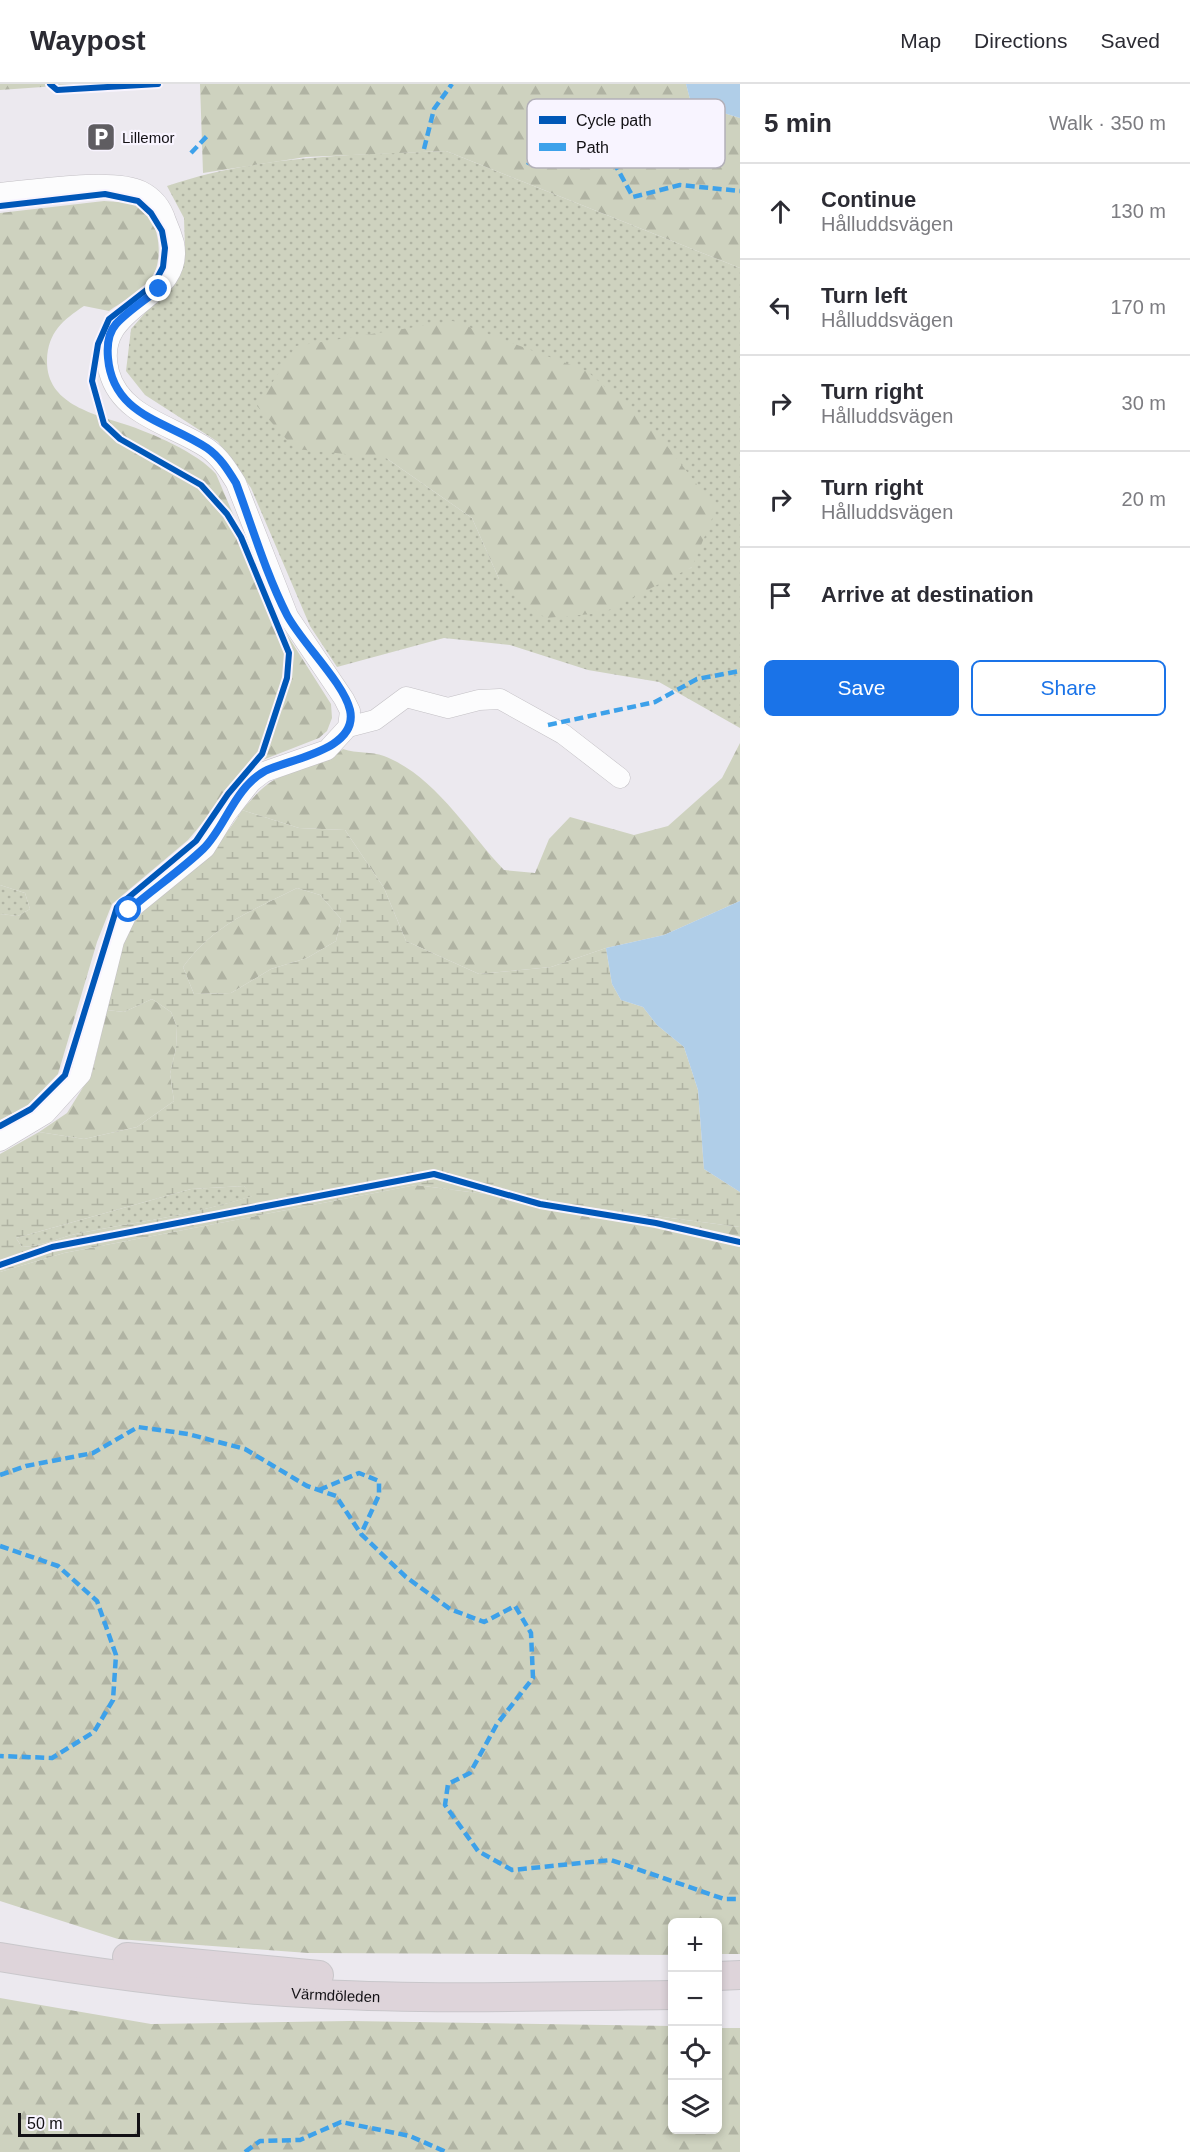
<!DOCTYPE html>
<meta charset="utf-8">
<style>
:root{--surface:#fff;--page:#f7f7f7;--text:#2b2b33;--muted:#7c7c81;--line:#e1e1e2;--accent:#1a73e8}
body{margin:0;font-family:Arial,sans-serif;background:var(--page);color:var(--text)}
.controls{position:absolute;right:18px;bottom:18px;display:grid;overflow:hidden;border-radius:9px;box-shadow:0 3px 9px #0003}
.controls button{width:54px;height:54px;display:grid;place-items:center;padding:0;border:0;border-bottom:2px solid var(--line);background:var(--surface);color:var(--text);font:30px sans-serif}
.scale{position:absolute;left:18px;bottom:15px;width:122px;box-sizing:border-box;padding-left:6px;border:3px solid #131115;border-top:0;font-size:16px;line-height:21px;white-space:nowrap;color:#131115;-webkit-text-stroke:4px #f8f4ff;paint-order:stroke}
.stop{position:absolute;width:18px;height:18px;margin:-14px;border:4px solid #1a73e8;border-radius:50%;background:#fff}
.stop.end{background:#1a73e8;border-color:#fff;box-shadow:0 2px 6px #0008}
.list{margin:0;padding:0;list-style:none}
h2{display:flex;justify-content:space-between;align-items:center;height:78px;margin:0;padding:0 24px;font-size:26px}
h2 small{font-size:20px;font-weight:400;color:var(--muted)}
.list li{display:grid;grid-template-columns:39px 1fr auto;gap:18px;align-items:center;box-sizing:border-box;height:96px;padding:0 24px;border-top:2px solid var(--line)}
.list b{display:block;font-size:22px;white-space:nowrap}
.list p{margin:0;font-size:20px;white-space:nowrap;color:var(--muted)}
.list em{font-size:20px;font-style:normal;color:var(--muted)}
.actions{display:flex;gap:12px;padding:18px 24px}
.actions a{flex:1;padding:14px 0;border:2px solid var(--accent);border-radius:9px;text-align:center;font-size:21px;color:var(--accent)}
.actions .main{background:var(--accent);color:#fff}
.icon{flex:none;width:33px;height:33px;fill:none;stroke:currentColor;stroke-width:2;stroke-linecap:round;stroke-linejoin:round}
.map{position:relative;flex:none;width:740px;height:2068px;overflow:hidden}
header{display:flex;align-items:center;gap:36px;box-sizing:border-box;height:84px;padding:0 30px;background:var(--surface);border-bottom:2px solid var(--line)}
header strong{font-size:28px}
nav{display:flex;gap:33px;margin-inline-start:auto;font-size:21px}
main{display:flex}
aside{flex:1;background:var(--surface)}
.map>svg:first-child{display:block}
.grass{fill:url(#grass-dots);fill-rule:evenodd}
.forest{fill:url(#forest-firs)}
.wetland{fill:url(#wetland-marsh);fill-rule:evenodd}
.water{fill:#b0cee8}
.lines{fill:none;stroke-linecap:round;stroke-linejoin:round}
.minor-casing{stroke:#c3c0c5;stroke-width:21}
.highway-casing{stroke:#c9c7cb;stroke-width:30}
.minor{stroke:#fcfcfd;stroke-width:20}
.highway{stroke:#ded4da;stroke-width:28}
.quiet{stroke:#3da1ea;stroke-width:4.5;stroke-dasharray:9 4.5;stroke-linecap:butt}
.cycleway-casing{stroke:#f8f4ff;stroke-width:10}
.cycleway{stroke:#0057b8;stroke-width:6}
.route{stroke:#1a73e8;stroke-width:8}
.labels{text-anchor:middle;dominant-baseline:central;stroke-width:4.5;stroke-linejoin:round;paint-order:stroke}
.poi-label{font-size:15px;fill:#131115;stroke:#f8f4ff;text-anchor:start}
.street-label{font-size:15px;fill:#131115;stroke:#f8f4ff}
.key{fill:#f8f4ff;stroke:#b3b0b9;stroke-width:1.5}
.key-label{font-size:16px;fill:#131115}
</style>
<header>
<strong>Waypost</strong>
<nav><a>Map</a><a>Directions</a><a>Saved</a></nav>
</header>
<main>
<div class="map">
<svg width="740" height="2068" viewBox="0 0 740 2068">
<defs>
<pattern id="grass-dots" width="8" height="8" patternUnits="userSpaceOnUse" patternTransform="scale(1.5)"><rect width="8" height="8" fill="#ced2bf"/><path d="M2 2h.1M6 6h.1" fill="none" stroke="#b0b3a3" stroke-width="1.8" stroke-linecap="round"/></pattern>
<pattern id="forest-firs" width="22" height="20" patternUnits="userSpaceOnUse" patternTransform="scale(1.5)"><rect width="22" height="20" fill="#ced2bf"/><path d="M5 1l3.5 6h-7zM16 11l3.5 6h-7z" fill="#b0b3a3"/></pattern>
<pattern id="wetland-marsh" width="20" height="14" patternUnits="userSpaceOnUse" patternTransform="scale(1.5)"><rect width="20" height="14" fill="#ced2bf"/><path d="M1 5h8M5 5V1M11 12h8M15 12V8" fill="none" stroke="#b0b3a3"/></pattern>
</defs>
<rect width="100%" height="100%" fill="#ece9ef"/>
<path class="grass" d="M446 67 740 184V644L659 598 588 586 510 561 444 554 337 583 310 542 251 404 218 358 145 311 126 287 131 245 171 199 185 165 184 134 167 102C257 71 352 71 446 67ZM386 374 692 484 499 495 472 434Z
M0 801 25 809 30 825 18 832 0 830Z
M244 1102 253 1112C196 1130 138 1138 80 1149 60 1153 43 1162 22 1163L16 1154 191 1105Z"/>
<path class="forest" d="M0 0H85L0 6Z
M200 0H686L691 19 740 34V184L446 67 306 73 203 89Z
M104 117C113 118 128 117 136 121 161 133 165 177 150 197 141 209 121 218 109 227L84 222C63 236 48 248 47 276 46 319 91 329 124 340 152 349 198 369 216 390L279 538 331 620 332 634 327 647 319 654 260 677 241 693 188 756 112 820 97 858 58 990 27 1022 0 1036V830L18 832 30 825 25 809 0 801V129Z
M453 237 587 287 657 349 716 425 692 483 603 529 545 534 499 495 472 434 386 374 295 365 257 322 296 262Z
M740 659V817L664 851 606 864 551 883 479 890 406 857 384 804 345 746 299 744 242 726C253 714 263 701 278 694 300 682 325 681 343 665 357 670 371 667 384 672 434 691 468 748 504 786L535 789 549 755 570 733 634 751 668 742 722 694Z
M297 804 320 811 341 835 336 857 307 874 271 885 231 909 194 910 183 883C216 839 250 828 297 804Z
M152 915 171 928 177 943 176 964 170 990 174 1017 137 1043 84 1055 39 1048 67 1029 92 989 107 926 124 928Z
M416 1101 740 1143V1870H718V1838H672V1871L308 1869 118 1855 0 1817V1188L64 1169Z
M0 1914 151 1940 350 1937 672 1942V2046H718V1944H740V2068H0Z"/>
<path class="wetland" d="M242 726 299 744 345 746 384 804 406 857 479 890 551 883 606 864 612 900 621 916 643 923 657 941 684 963 698 1006 704 1085 740 1108V1143L416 1101 64 1169 0 1188V1070L39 1048 84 1055 137 1043 174 1017 170 990 176 964 177 943 171 928 152 915 124 928 107 926C112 902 113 866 128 846 162 800 211 779 242 726ZM297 804 320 811 341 835 336 857 307 874 271 885 231 909 194 910 183 883C216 839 250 828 297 804ZM244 1102 252 1112C196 1130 138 1138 80 1149 60 1153 43 1162 22 1163L16 1154 191 1105Z"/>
<path class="water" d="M686 0H740V34L691 19Z
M740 817V1108L704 1085 698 1006 684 963 657 941 643 923 621 916 612 900 606 864 664 851Z"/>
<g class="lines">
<g class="minor-casing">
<path id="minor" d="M0 109C32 106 114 93 141 107 153 113 162 124 166 137 169 144 172 152 174 159 186 219 91 219 109 288 121 333 173 341 207 364 220 373 228 386 236 399L288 532 344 615 350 627 348 643 327 666 264 688 251 698 226 730 205 764 129 826 114 857 81 990 45 1030 0 1057
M348 643 375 636 406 613 448 624 479 616 500 615 563 650 620 694"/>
</g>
<g class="highway-casing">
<g id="highway">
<path id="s1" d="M0 1873C107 1891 213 1905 321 1910 438 1916 556 1912 672 1911"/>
<path d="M127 1873 319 1891"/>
<path d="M718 1892 740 1891"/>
</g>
</g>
<use href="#minor" class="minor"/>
<use href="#highway" class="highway"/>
<path class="quiet" d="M424 65 434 25 452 0
M607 66 633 113 680 101 740 107
M191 69 209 50
M528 81 536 67
M548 641 655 618 697 595 740 587
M0 1391 26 1382 93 1369 138 1343 188 1350 245 1365 307 1402 336 1412 361 1450 406 1493 450 1525 484 1538 515 1522 531 1549 533 1594 497 1640 470 1689 448 1700 445 1721 478 1767 512 1786 611 1776 724 1815H740
M319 1406 359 1389 379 1397V1411L361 1450
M0 1462 58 1482 97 1517 116 1571 113 1616 94 1648 52 1674 0 1672
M245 2068 260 2057 300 2056 341 2038 410 2052 446 2068"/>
<g class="cycleway-casing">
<path id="cycleway" d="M50 0 57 6 158 0
M0 122 105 110 138 117 151 129 162 147 165 164 163 183 154 200 109 235 98 260 92 297 104 340 120 355 201 401 227 430 241 453 289 569 287 594 262 670 228 710 196 757 117 823 65 991 31 1025 0 1042
M0 1181 52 1163 434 1090 540 1120 656 1139 740 1158"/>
</g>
<use href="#cycleway" class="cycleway"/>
</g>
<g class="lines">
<path class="route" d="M129 826C153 805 180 787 203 765 225 744 234 704 265 687 289 675 359 666 350 626 344 599 301 558 287 531 266 490 252 442 236 399 228 386 220 373 207 364 167 337 113 332 108 274 107 263 108 249 116 240 128 227 145 216 159 205"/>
</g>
<defs>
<g id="parking-square" transform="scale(1.5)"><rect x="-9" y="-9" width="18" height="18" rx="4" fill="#5f5d61" stroke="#f8f4ff"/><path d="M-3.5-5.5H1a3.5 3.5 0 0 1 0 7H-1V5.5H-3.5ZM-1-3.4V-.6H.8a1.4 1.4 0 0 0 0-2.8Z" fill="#fff"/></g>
</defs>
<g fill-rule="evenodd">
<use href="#parking-square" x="101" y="53"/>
</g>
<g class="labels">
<g class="poi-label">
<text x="122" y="53">Lillemor</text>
</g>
<g class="street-label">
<text stroke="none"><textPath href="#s1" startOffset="338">Värmdöleden</textPath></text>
</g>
</g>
<rect x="527" y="15" width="198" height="69" rx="9" class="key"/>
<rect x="539" y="32" width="27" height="8" fill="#0057b8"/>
<rect x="539" y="59" width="27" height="8" fill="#3da1ea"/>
<g class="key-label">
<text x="576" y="42">Cycle path</text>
<text x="576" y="69">Path</text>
</g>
</svg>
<div class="controls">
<button>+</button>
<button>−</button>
<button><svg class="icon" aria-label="locate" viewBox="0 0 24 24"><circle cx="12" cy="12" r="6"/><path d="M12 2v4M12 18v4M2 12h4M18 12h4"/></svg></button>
<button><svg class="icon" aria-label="layers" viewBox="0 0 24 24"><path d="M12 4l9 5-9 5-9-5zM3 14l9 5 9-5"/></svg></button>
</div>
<div class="scale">50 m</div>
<div class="stop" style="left:129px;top:826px"></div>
<div class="stop end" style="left:159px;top:205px"></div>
</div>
<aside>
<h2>5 min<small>Walk · 350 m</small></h2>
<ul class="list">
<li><svg class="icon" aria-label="ahead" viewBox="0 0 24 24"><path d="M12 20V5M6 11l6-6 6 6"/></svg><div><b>Continue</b><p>Hålluddsvägen</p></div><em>130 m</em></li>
<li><svg class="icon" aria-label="left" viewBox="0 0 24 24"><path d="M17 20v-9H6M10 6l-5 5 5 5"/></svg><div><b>Turn left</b><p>Hålluddsvägen</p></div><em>170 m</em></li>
<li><svg class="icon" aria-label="right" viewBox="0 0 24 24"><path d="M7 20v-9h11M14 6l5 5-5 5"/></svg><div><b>Turn right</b><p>Hålluddsvägen</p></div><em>30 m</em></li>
<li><svg class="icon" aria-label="right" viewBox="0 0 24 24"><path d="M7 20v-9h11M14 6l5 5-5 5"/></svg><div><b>Turn right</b><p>Hålluddsvägen</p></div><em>20 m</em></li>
<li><svg class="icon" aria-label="arrive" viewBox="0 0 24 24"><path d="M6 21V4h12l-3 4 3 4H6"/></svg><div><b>Arrive at destination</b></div></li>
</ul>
<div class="actions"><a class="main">Save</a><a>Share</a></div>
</aside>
</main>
